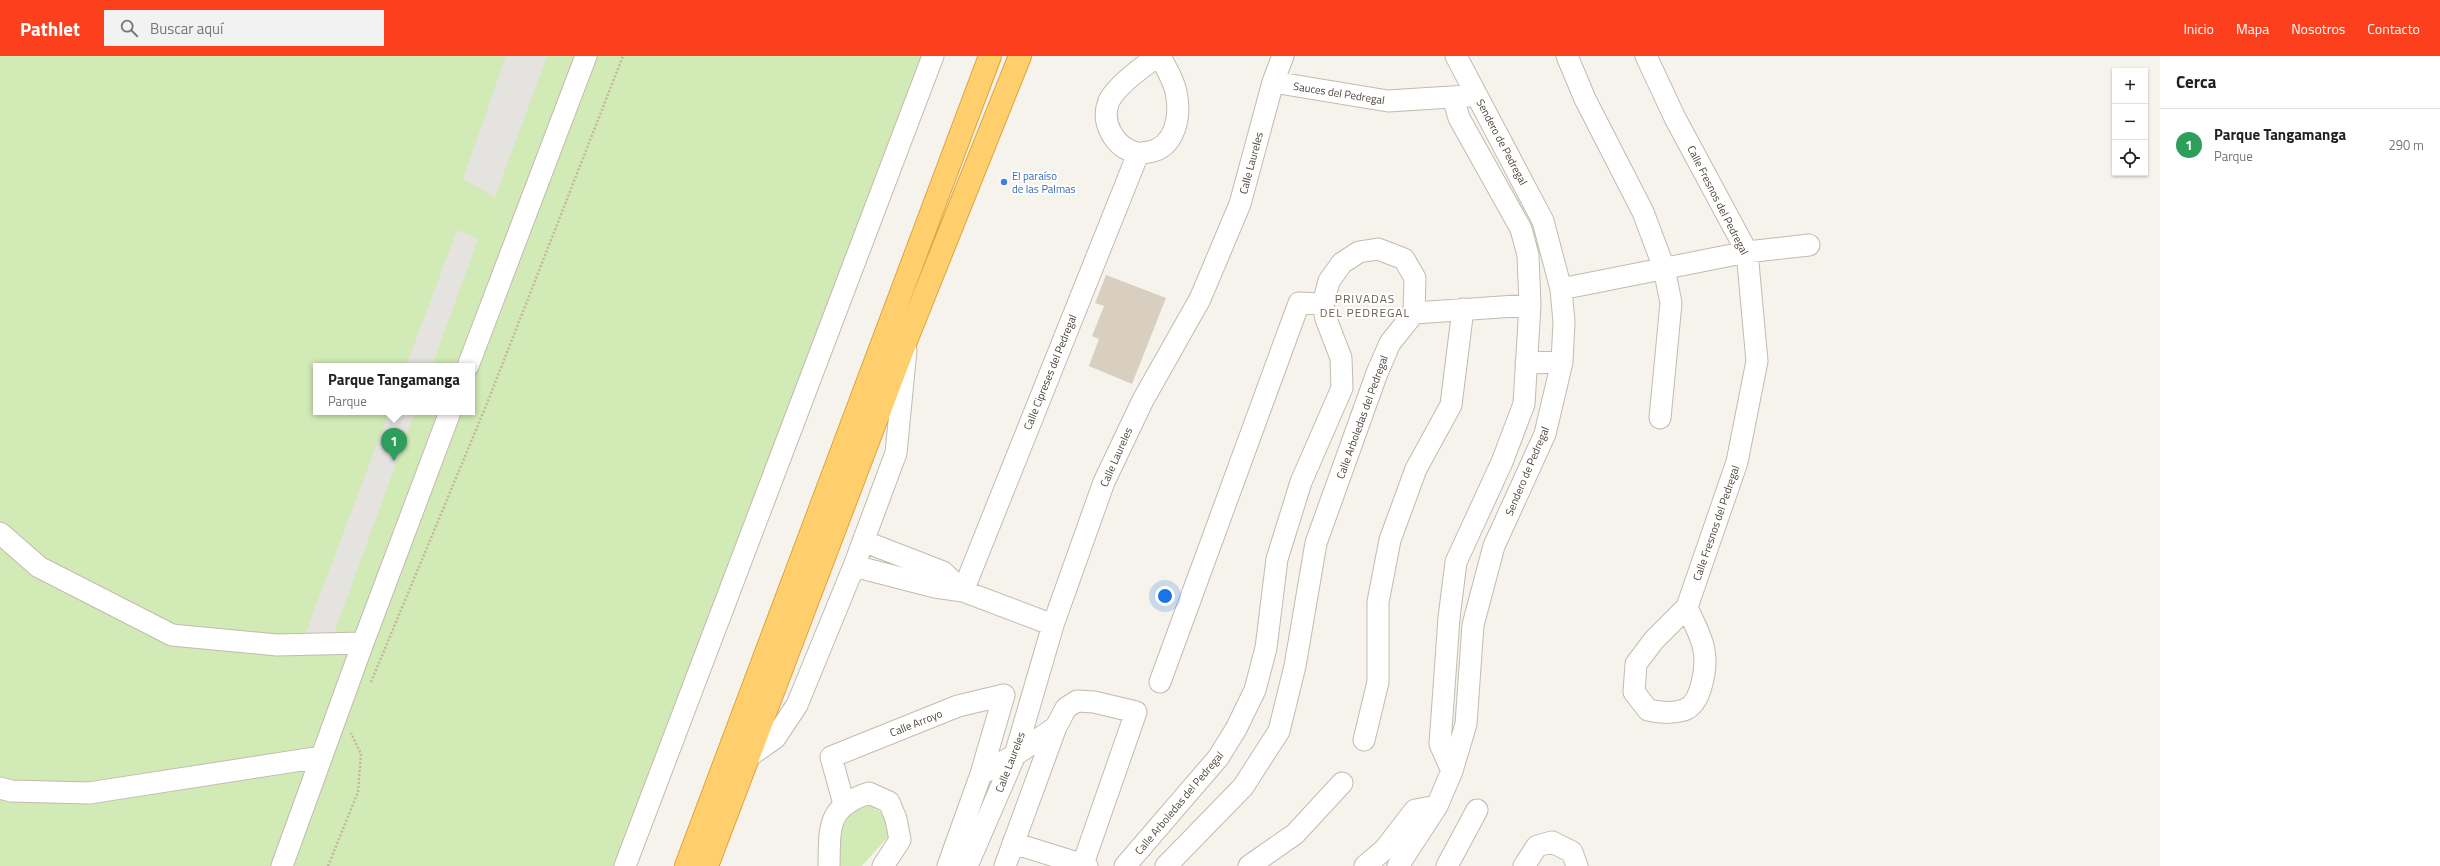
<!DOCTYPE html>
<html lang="es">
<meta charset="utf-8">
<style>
:root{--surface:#fff;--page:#f2f2f2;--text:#222;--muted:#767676;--line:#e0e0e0;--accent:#fc3f1d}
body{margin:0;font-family:"Titillium Web",sans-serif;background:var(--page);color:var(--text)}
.controls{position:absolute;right:12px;top:12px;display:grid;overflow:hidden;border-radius:0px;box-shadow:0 1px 3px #0004}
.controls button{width:36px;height:36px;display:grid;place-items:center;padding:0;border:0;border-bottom:1px solid var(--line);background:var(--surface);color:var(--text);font:20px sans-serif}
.you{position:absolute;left:1165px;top:540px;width:14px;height:14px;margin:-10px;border:3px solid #fff;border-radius:50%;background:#1a73e8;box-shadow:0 0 0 6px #1a73e833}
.badge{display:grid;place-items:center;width:26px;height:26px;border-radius:50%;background:var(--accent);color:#fff;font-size:13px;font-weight:700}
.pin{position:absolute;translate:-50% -33px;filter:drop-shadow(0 1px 2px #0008)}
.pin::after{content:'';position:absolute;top:21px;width:14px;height:12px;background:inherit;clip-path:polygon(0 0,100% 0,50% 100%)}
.popup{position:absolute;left:313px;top:307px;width:162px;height:52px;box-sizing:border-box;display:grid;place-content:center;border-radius:0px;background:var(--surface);filter:drop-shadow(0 1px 3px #0005);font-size:13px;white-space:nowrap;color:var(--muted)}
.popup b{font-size:15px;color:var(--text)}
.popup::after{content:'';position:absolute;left:50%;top:100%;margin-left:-8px;border:8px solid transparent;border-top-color:var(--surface)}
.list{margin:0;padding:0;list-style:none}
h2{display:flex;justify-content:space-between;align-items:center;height:52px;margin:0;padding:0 16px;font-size:17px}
h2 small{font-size:13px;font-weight:400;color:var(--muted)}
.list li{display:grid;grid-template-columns:26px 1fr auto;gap:12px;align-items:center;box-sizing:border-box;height:72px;padding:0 16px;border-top:1px solid var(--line)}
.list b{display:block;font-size:15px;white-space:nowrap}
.list p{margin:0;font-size:13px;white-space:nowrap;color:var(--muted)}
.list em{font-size:13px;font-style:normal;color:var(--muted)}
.icon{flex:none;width:22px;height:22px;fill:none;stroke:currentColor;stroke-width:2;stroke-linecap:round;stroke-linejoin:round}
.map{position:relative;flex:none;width:2160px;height:810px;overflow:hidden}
header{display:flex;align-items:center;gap:24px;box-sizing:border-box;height:56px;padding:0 20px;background:var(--accent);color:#fff}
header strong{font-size:19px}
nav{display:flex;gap:22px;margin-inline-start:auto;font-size:14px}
.search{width:280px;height:36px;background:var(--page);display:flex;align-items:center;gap:10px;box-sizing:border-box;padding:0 14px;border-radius:0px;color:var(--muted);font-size:15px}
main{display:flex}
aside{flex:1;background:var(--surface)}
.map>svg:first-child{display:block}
.green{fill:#d2eab5;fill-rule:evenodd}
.parking{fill:#e5e3e0}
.building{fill:#d8cfc1}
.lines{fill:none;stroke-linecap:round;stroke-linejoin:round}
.street-casing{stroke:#c2bbae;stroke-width:23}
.highway-casing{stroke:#e0a43c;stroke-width:24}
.path{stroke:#c4b79f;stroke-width:2.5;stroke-dasharray:2 2;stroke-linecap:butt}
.street{stroke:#fff;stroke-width:21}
.highway{stroke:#ffcf6e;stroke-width:22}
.shop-dot{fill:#3f7fe0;stroke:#fff;stroke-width:1.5}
.labels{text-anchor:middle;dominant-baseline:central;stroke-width:4;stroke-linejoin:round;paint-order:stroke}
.street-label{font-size:11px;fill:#4b4439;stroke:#fff}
.shop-label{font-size:11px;fill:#366cbe;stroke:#fff;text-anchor:start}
.neighbourhood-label{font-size:12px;letter-spacing:1px;fill:#6e6250;stroke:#fff}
</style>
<header>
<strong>Pathlet</strong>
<div class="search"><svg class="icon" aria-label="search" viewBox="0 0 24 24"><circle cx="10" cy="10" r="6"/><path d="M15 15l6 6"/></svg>Buscar aquí</div>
<nav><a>Inicio</a><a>Mapa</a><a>Nosotros</a><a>Contacto</a></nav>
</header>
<main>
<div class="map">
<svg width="2160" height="810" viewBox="0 0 2160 810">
<rect width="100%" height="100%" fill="#f6f3ec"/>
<path class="green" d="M0 0H941L634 810H0ZM316 310H472V356H316Z
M869 748 883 758 889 780 862 810H839L841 773 849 759Z"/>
<path class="parking" d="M506 0H547L495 141 463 123Z
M457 174 478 183 432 310H406Z
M389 356H415L330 588 301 589Z"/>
<path class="building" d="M1106 219 1166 242 1132 328 1089 310 1099 283 1092 280 1104 250 1095 247Z"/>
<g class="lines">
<g class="street-casing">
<path id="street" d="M1158 0C1145 9 1116 30 1109 45 1100 67 1115 92 1137 97 1140 98 1146 96 1149 96 1176 91 1181 59 1176 36 1174 24 1165 11 1160 0
M1567 0 1585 43 1643 156 1664 212 1671 247 1660 362
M1646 0 1675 62 1747 196 1757 305 1737 406 1687 551 1654 584 1636 608 1634 636 1648 654C1660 657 1671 658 1684 654 1702 648 1707 610 1704 594 1702 580 1692 564 1687 551
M1273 26 1388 45 1467 40
M1561 233 1747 196 1809 189
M1414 257 1530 249
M1526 307 1562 306
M468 310 586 0
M0 477 39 511 172 579 277 589 363 587
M863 485 943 516 963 535
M854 510 935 531 963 535 1053 569
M963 535 1138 98
M1160 626 1299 247 1323 248
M1364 684 1378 626V546L1390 484 1416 413 1451 349 1463 253
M748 701 775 682 797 649 854 510 896 397 906 294
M1452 715 1440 688 1449 562 1456 506 1502 406 1524 348 1530 249 1528 199 1521 173 1459 62 1453 41
M981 718 1015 699 1056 671 1066 652 1077 645 1094 646 1136 656 1083 808
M0 732 11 735 89 737 321 701
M844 748 831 701 958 650 1004 639
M1013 787 1087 810
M282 810 363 587 450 356
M625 810 933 0
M829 810C830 772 826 751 869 737L889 746 896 763 900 784 883 810
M948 810 981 718 1004 639
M967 810 1015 699 1053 569 1104 426 1143 344 1200 243 1240 148 1273 26 1283 0
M1005 810 1056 671
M1125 810 1218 702 1236 673 1255 634 1266 592 1277 503 1301 426 1342 332 1341 302 1326 263 1323 248 1329 225 1342 207 1359 196 1378 193 1404 203 1415 222 1414 257 1390 287 1377 317 1316 487 1295 610 1279 675 1243 731 1166 810
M1249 810 1295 778 1342 727
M1365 810 1385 793 1415 754 1437 750
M1398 810 1437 750 1452 715 1466 668 1473 569 1494 490 1545 378 1562 306 1564 266 1561 233 1543 165 1456 0
M1447 810 1477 754
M1524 810 1537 790 1552 786 1572 796 1577 810"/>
</g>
<g class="highway-casing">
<path id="highway" d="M686 810 990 0
M707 810 908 280 1020 0"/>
</g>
<path class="path" d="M371 626 488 345 623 0
M328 810 358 736 361 698 351 677"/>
<use href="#street" class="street"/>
<use href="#highway" class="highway"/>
</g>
<circle class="shop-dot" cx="1004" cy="126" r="4"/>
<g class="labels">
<g class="street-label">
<text transform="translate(1339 37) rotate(9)">Sauces del Pedregal</text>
<text transform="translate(1502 86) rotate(62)">Sendero de Pedregal</text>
<text transform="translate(1251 107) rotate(-75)">Calle Laureles</text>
<text transform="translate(1718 144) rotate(63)">Calle Fresnos del Pedregal</text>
<text transform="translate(1050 316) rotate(-68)">Calle Cipreses del Pedregal</text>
<text transform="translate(1362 361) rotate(-70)">Calle Arboledas del Pedregal</text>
<text transform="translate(1116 401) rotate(-66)">Calle Laureles</text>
<text transform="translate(1527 415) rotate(-67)">Sendero de Pedregal</text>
<text transform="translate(1716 467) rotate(-71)">Calle Fresnos del Pedregal</text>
<text transform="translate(916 667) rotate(-22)">Calle Arroyo</text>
<text transform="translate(1010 706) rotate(-69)">Calle Laureles</text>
<text transform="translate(1179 747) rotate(-50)">Calle Arboledas del Pedregal</text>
</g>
<g class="shop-label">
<text x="1012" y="120">El paraíso<tspan x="1012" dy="13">de las Palmas</tspan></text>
</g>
<g class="neighbourhood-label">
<text x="1365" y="242">PRIVADAS<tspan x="1365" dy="14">DEL PEDREGAL</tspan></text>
</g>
</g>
</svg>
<div class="controls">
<button>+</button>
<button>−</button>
<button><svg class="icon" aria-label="locate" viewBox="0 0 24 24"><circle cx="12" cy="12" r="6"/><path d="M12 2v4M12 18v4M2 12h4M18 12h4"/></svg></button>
</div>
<div class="you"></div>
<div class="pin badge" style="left:394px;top:405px;background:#2e9e5b">1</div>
<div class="popup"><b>Parque Tangamanga</b>Parque</div>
</div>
<aside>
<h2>Cerca<small></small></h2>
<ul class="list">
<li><span class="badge" style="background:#2e9e5b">1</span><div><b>Parque Tangamanga</b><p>Parque</p></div><em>290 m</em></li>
</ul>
</aside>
</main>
